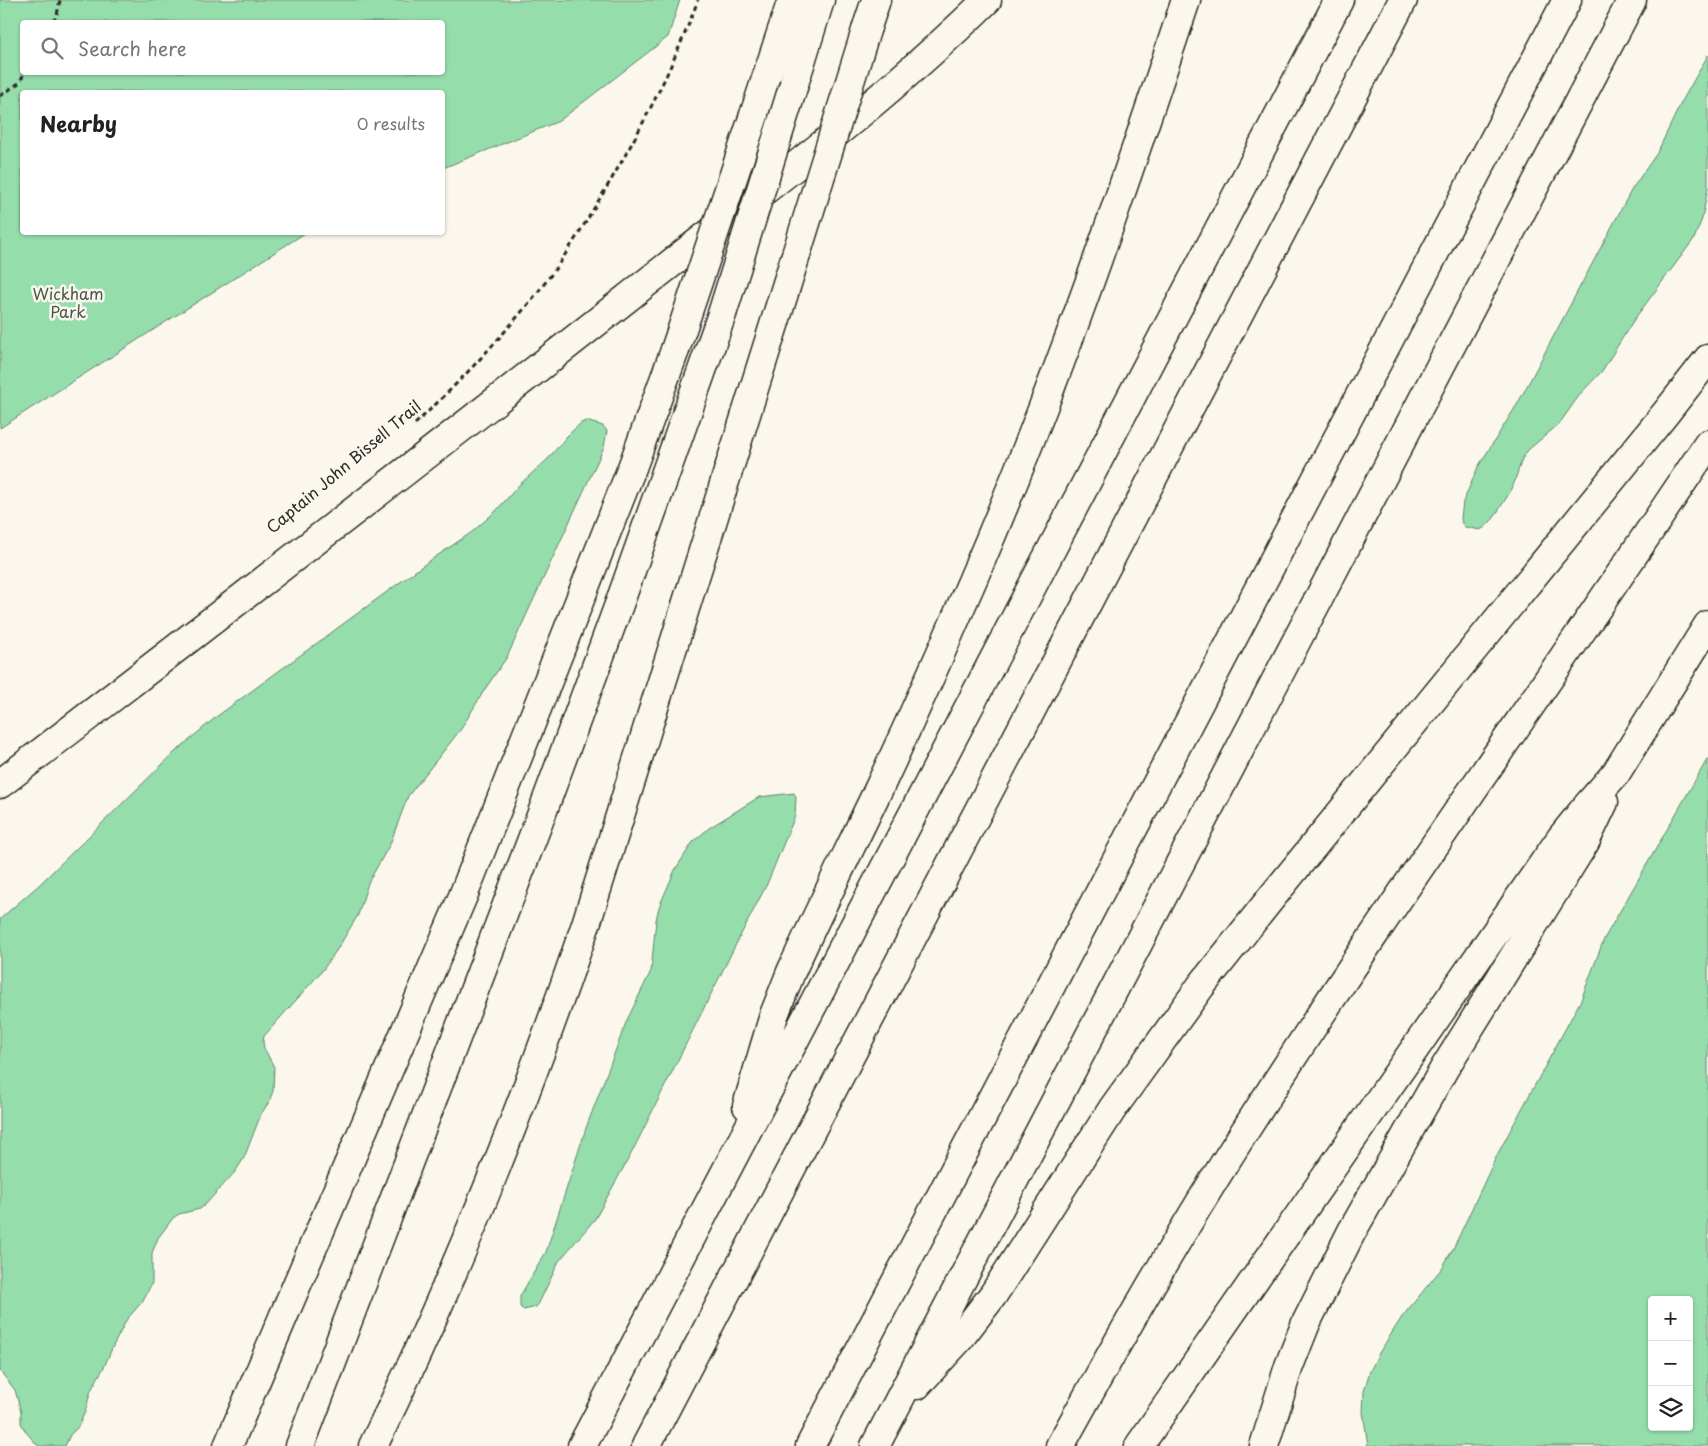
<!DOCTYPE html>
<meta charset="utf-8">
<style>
:root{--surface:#fff;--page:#f2f2f2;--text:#222;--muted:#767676;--line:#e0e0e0}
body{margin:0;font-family:"Playpen Sans",sans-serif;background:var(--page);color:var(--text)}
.controls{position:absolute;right:15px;bottom:15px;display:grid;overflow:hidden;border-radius:5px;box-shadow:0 1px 4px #0004}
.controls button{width:45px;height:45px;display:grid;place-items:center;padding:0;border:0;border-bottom:1px solid var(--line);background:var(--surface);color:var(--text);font:25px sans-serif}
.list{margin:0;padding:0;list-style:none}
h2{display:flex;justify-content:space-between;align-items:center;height:65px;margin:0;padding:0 20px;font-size:21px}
h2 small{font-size:16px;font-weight:400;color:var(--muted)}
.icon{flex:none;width:28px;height:28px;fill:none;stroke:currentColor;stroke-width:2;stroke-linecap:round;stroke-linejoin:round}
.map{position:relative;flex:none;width:1708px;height:1446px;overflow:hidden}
.search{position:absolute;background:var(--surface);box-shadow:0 1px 4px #0004;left:20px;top:20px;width:425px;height:55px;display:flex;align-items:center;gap:12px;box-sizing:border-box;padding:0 18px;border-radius:5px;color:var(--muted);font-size:19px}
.panel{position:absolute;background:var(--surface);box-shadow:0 1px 4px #0004;left:20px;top:90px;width:425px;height:145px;border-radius:5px}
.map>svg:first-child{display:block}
.green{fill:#96ddac;stroke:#60846c;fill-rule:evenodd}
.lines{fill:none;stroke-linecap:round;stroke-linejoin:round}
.highway-casing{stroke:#2b2b2b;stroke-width:31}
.path{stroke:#2b2b2b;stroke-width:3;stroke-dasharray:5 4;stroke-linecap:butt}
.highway{stroke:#fbf7ec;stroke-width:28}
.highway-bridge-casing{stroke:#2b2b2b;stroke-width:31;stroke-linecap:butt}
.highway-bridge{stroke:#fbf7ec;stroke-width:28}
.labels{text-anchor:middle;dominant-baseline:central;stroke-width:5;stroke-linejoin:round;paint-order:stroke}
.park-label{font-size:16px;fill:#46584b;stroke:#fbf7ec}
.street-label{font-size:16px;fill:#2b2b2b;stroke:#fbf7ec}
</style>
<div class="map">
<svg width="1708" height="1446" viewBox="0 0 1708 1446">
<rect width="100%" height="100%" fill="#fbf7ec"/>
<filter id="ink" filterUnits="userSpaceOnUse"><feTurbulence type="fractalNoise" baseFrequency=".02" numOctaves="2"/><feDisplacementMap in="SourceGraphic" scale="10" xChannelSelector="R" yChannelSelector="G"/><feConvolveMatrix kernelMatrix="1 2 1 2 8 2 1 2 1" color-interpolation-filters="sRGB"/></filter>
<g filter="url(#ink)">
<path class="green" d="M0 0H680L668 37 559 121 443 168 442 92H22V232L305 233 0 428ZM442 22V72H22V22Z
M1708 55V188L1702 219 1694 239 1633 321 1602 371 1581 393 1559 424 1528 450 1522 459 1512 489 1493 519 1485 527 1480 530 1465 527 1462 524 1461 518 1463 502 1478 467 1518 403 1632 189 1657 153 1681 103Z
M586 421 603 426 607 431 604 447 507 657 485 689 461 729 408 796 390 844 368 883 358 915 338 948 322 971 264 1036 263 1042 264 1048 274 1067 273 1091 269 1102 261 1114 244 1158 235 1172 205 1205 200 1209 179 1214 173 1218 158 1238 152 1253V1283L142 1302 127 1319 113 1346 104 1367 91 1390 85 1412 78 1427 70 1435 65 1446H38L26 1432 21 1423V1412L15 1390 0 1371V919L40 884 175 752 216 717 425 564 472 532 496 511 519 485 548 459 567 436 581 423Z
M1708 758V1446H1368L1363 1412 1364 1391 1370 1371 1379 1353 1402 1317 1442 1268 1453 1249 1497 1155 1581 1000 1604 939ZM1652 1300H1689V1427H1652Z
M794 793 796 797 795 816 767 884 735 946 630 1156 595 1219 559 1261 539 1303 536 1307 524 1310 520 1307V1296L546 1252 586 1128 627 1020 651 971 656 920 659 907 675 870 693 842 709 828 759 797Z"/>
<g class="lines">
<g class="highway-casing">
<path id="highway" d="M867 27 876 0
M794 84 820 0
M754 115 792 0
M0 784C209 623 419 462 626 299 748 202 876 109 987 0
M747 1106 774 1015 791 972C819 910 850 849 880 786 912 718 943 649 973 579 1055 390 1121 196 1186 0
M917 1385 960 1338 993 1295 1113 1108 1201 986 1272 897 1665 414 1708 359
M228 1446 463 896 633 465 675 350
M300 1446 542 813 621 599 722 314
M373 1446C456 1277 525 1102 586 924L795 258
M582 1446 1339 0
M646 1446 1403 0
M810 1446 1567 0
M875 1446 1632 0
M1060 1446C1114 1348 1169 1251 1229 1156 1382 914 1550 682 1708 444
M1139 1446 1561 838 1586 807 1616 773 1708 625
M1264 1446 1289 1366 1306 1323 1351 1233 1444 1069 1585 842 1604 802"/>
</g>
<path class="path" d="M53 22 57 15 60 0
M0 96 19 83 25 72
M415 424C460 382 503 336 541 288 563 260 581 230 599 200 638 136 672 70 698 0"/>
<use href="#highway" class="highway"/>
<g class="highway-bridge-casing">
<path id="highway-bridge" d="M795 258 867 27
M722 314 794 84
M675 350 754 115"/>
</g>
<use href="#highway-bridge" class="highway-bridge"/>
</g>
</g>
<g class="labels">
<g class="park-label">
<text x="68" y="293">Wickham<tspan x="68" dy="18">Park</tspan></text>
</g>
<g class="street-label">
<text transform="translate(343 466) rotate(-40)">Captain John Bissell Trail</text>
</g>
</g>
</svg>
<div class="controls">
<button>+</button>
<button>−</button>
<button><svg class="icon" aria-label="layers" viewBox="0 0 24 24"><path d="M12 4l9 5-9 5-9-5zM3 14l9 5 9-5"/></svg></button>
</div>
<div class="search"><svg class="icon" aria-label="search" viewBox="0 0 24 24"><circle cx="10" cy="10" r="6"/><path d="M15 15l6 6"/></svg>Search here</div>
<section class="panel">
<h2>Nearby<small>0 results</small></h2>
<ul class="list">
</ul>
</section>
</div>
